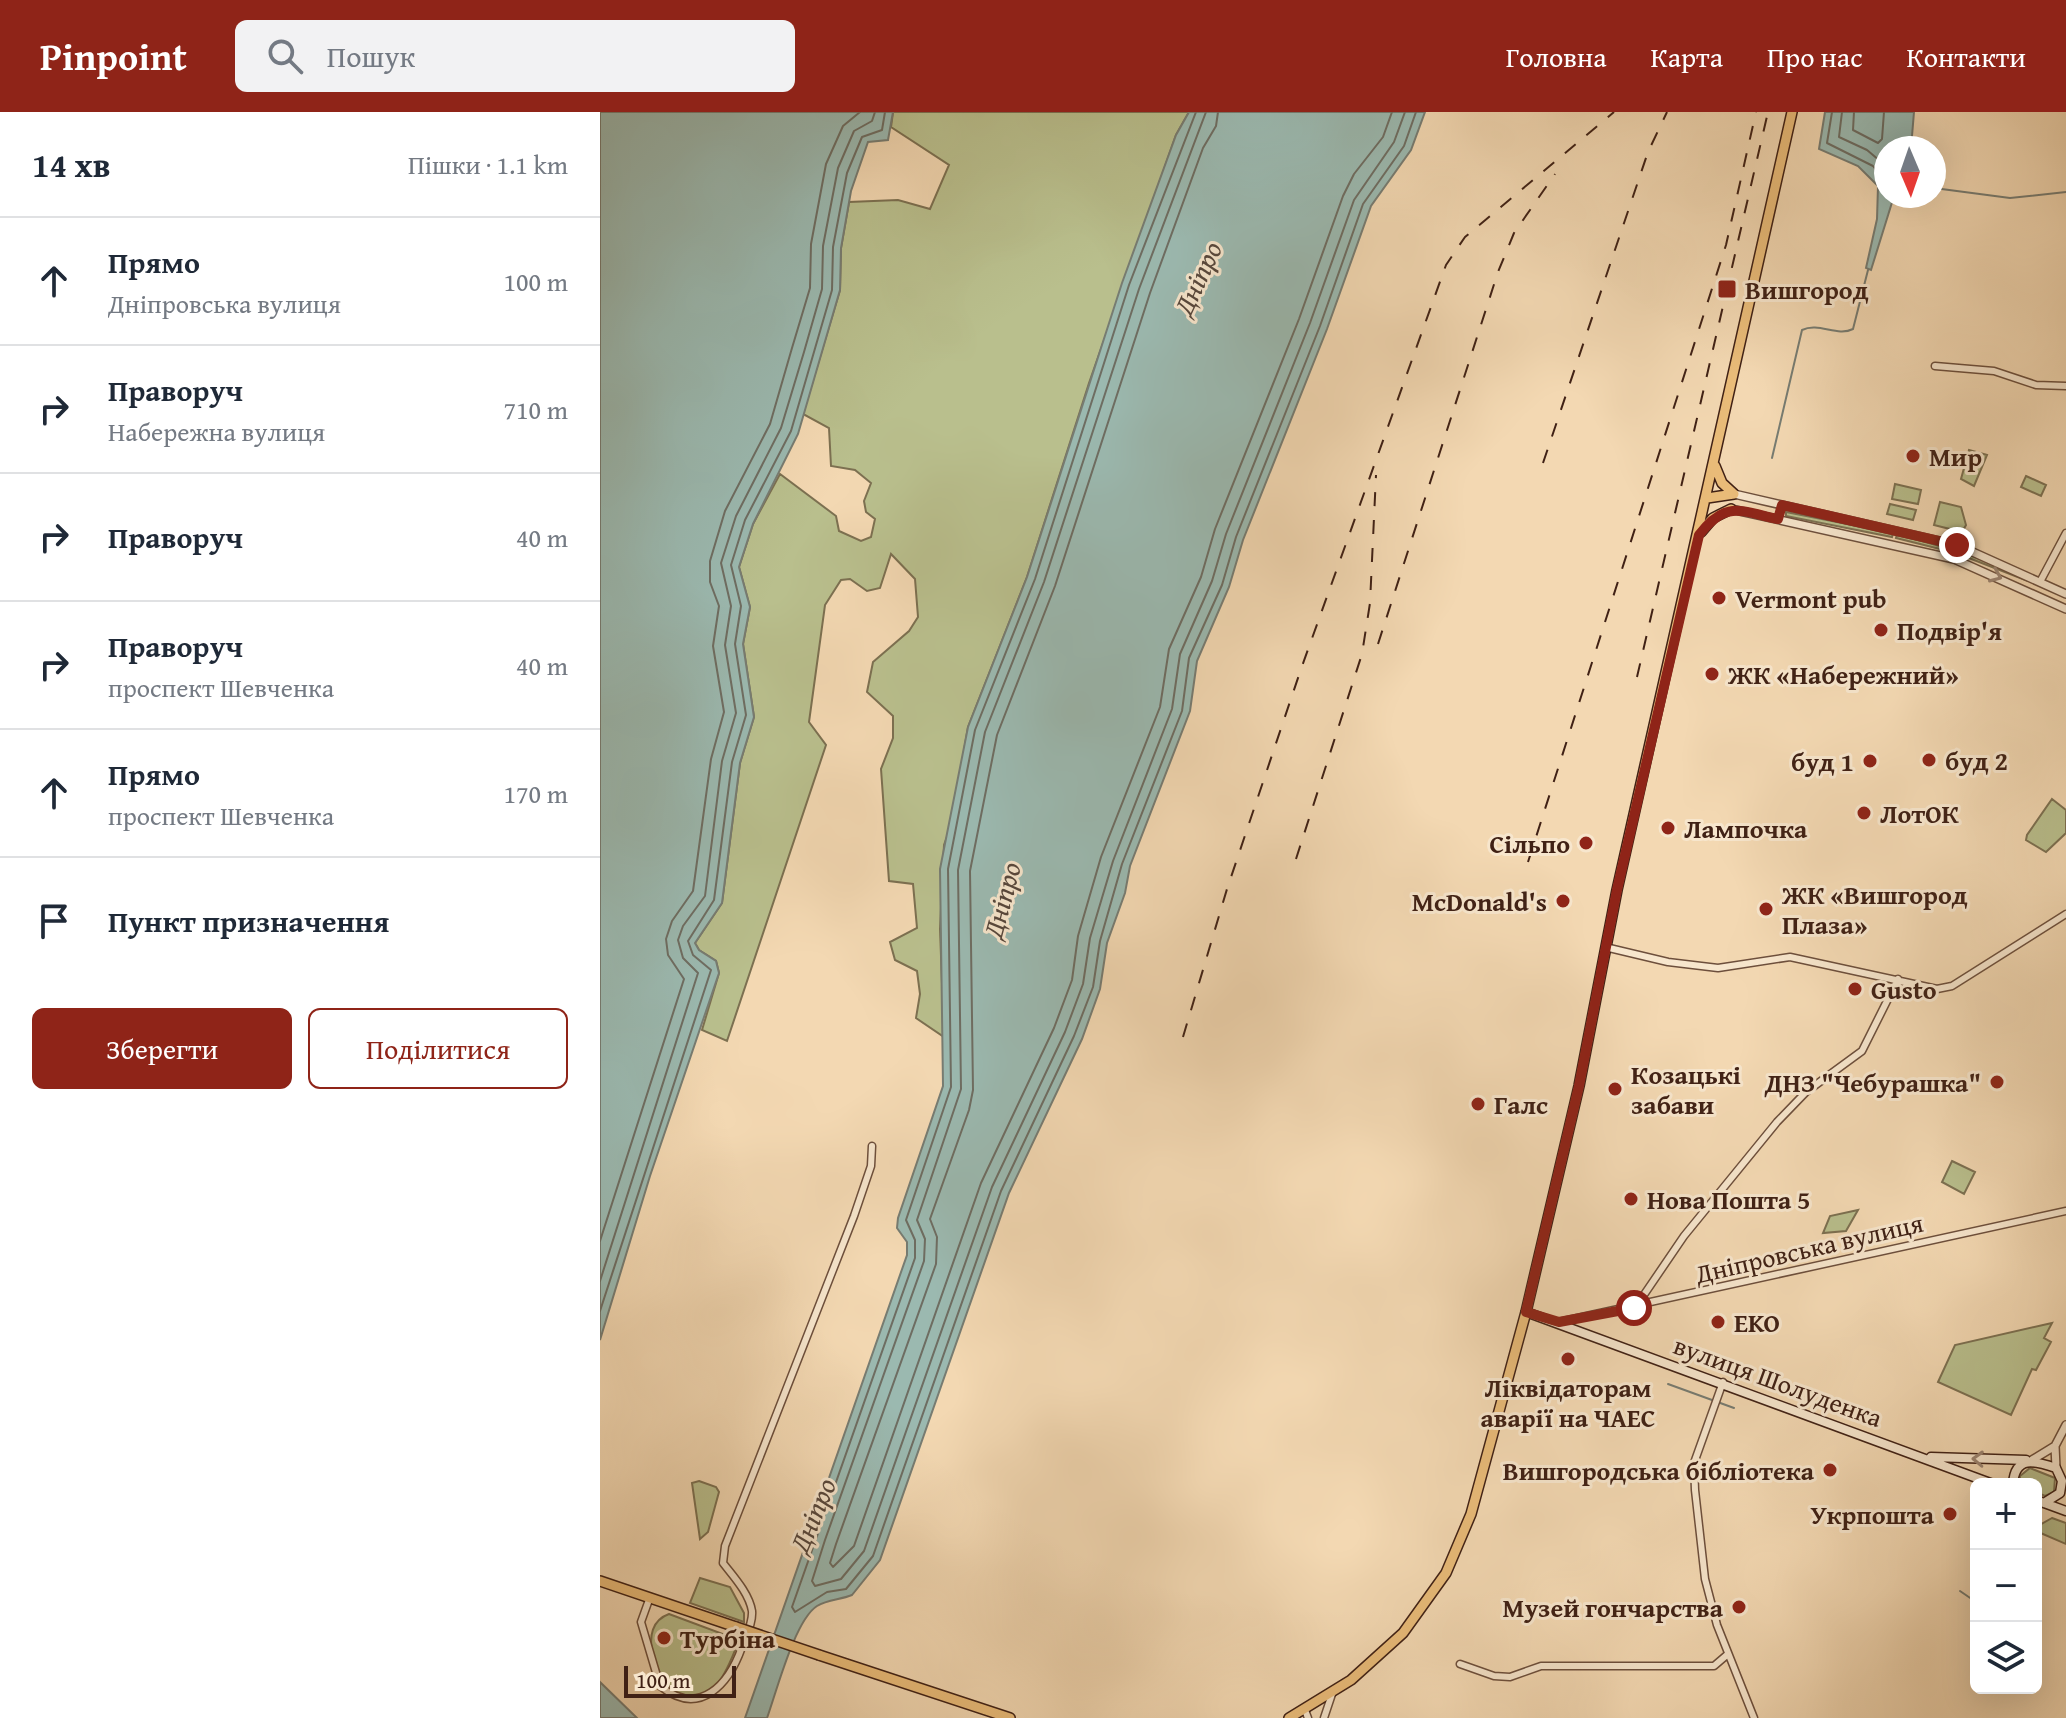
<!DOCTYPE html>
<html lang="uk">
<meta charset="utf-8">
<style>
:root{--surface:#fff;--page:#f2f2f3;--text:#1f2937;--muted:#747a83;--line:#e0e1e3;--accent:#8f2418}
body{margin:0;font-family:"Gentium Book Plus",serif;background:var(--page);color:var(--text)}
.controls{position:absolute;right:24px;bottom:24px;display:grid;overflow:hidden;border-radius:12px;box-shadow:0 8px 32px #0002}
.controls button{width:72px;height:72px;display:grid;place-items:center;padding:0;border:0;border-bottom:2px solid var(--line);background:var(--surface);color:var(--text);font:40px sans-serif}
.compass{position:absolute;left:1274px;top:24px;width:72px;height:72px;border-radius:50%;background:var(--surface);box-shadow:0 8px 32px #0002;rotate:178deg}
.scale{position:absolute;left:24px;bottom:20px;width:112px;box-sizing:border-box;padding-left:8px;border:4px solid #402115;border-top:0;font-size:22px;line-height:28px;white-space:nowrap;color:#402115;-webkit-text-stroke:6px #f7e6cd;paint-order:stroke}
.stop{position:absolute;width:24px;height:24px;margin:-18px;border:6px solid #8f2418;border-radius:50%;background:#fff}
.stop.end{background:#8f2418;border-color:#fff;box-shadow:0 2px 8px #0008}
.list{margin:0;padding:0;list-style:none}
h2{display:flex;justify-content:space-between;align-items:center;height:104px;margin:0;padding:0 32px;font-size:34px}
h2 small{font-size:26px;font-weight:400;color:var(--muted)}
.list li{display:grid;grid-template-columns:52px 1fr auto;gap:24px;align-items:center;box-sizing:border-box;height:128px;padding:0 32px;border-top:2px solid var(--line)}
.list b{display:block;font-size:30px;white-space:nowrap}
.list p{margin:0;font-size:26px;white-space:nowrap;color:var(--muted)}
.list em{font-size:26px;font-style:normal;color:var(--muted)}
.actions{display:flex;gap:16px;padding:24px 32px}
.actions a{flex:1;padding:18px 0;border:2px solid var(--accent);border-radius:12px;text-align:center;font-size:28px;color:var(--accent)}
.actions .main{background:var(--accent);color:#fff}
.icon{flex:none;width:44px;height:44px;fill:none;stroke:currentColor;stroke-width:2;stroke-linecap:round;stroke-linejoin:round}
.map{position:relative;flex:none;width:1466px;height:1606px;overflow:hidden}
header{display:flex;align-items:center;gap:48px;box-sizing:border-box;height:112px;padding:0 40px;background:var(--accent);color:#fff}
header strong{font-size:38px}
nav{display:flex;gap:44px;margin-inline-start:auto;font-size:28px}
.search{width:560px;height:72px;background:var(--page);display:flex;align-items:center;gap:20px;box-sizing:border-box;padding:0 28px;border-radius:12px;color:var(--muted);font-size:30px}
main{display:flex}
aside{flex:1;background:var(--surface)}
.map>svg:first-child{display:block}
.green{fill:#b9bf8d;stroke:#7c7051;stroke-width:2}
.water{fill:#9bb9b0;stroke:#777c72;stroke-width:2}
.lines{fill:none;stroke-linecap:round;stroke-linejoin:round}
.shore{stroke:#6e6d62;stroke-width:2}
.stream{stroke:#777c72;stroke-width:2}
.minor-casing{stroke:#6d4f3c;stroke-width:9}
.tertiary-casing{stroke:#6d4f3c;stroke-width:10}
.secondary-casing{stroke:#402115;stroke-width:11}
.primary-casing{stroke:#402115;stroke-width:12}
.minor{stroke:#f7e6cd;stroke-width:6}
.tertiary{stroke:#f7e6cd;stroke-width:7}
.secondary{stroke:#f7e6cd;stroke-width:8}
.primary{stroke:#eabc79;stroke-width:9}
.rail{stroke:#402115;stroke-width:2;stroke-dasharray:14 14;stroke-linecap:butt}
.primary-bridge-casing{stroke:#402115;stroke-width:12;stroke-linecap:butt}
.primary-bridge{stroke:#eabc79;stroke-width:9}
.oneway{stroke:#9c8471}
.route{stroke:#8f2418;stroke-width:10}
.poi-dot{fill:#8f2418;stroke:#f7e6cd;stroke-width:3}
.labels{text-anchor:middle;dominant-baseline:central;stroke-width:6;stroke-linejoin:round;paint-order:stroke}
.poi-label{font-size:26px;font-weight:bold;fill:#402115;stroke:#f7e6cd;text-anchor:start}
.street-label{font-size:26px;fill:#402115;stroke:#f7e6cd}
.water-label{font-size:28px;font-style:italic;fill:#57473c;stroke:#f7e6cd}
</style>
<header>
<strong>Pinpoint</strong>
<div class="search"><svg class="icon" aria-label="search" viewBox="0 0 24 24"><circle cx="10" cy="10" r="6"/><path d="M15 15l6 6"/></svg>Пошук</div>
<nav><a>Головна</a><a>Карта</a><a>Про нас</a><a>Контакти</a></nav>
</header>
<main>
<aside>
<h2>14 хв<small>Пішки · 1.1 km</small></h2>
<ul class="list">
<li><svg class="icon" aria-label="ahead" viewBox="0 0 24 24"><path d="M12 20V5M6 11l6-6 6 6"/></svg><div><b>Прямо</b><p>Дніпровська вулиця</p></div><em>100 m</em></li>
<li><svg class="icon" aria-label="right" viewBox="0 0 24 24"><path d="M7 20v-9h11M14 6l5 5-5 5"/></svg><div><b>Праворуч</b><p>Набережна вулиця</p></div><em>710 m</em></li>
<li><svg class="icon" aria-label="right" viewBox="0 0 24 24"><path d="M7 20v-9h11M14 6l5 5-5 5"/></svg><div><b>Праворуч</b></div><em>40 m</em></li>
<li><svg class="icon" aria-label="right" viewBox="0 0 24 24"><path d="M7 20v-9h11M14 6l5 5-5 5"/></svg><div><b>Праворуч</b><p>проспект Шевченка</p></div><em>40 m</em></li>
<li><svg class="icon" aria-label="ahead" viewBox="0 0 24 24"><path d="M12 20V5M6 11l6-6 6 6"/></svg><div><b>Прямо</b><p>проспект Шевченка</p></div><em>170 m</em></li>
<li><svg class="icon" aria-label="arrive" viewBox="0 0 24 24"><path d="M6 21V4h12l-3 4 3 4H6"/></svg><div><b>Пункт призначення</b></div></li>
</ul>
<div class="actions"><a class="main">Зберегти</a><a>Поділитися</a></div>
</aside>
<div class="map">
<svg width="1466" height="1606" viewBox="0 0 1466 1606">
<rect width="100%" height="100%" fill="#f3d8b2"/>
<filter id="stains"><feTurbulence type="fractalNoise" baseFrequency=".0025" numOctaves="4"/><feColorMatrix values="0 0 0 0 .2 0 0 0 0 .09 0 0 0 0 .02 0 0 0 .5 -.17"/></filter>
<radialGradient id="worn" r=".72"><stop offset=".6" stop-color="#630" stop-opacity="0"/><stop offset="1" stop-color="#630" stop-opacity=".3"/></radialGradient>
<path class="green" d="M293 0H589L576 23 489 271 427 465 368 615 351 714 344 733 340 817 344 925 316 906 320 882 317 859 295 848 290 830 317 816 313 772 289 769 281 657 293 626V604L267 580 273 550 309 519 318 505 315 467 291 442 280 476 267 479 250 467 241 468 225 493 209 610 226 633 127 929 102 918 119 861 116 849 99 838 95 831 122 791 140 651 154 605 143 532 150 495 139 455 153 412 180 362 236 404 239 419 261 429 271 425 275 407 266 400 264 389 271 371 255 358 231 354 229 316 203 302 240 178 241 136 249 90 298 88 330 97 349 53 291 15Z
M1369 338 1387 343 1374 374 1361 367Z
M1426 364 1446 373 1441 384 1421 375Z
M1295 372 1321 378 1318 392 1292 387Z
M1340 390 1361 395 1366 413 1362 420 1334 413Z
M1290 392 1316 398 1313 408 1287 402Z
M1186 400 1293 421 1292 425 1186 404Z
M1297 422 1378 445 1428 469 1356 441 1296 426Z
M1452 687 1466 698V721L1446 740 1426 728 1427 723Z
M1352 1049 1375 1060 1364 1082 1342 1070Z
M1258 1098 1246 1119 1223 1121 1230 1104Z
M1452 1211 1444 1226 1451 1230 1436 1258 1432 1257 1411 1303 1338 1270 1355 1233Z
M1430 1356 1455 1366 1454 1380 1445 1384 1436 1380V1372H1420V1364Z
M99 1369 116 1375 119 1380 108 1420 100 1427 92 1371Z
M1452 1406 1466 1411V1432L1436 1419V1415Z
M100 1466 130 1475 144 1501V1510L90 1491Z
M69 1502 139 1528C129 1554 115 1597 78 1582 56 1568 35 1514 69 1502Z"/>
<path class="water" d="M0 0H293L288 28 268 30 251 79 241 136 240 178 198 322 153 412 139 455 150 495 143 532 154 605 140 651 122 791 95 831 99 838 116 849 119 861 50 1064 0 1228Z
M589 0H825L811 38 771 94 727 217 643 428 629 475 597 549 590 599 530 754 525 781 507 831 500 877 482 927 409 1081 280 1448 252 1483C240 1488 228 1487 217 1494 195 1508 177 1578 167 1606H145L307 1143V1130L297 1116 298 1106 343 974 340 757 368 615 427 465 522 171 576 23Z
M1225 0H1314L1311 36H1286V84H1294L1271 158 1266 156 1277 107 1278 74 1258 54 1219 37Z
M0 1570 37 1606H0Z"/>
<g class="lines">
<path class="shore" d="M596 0 529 173 435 467 375 618 348 757 351 975 306 1108 315 1128V1146L192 1495 195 1500 227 1480 246 1477 273 1444 401 1079 474 924 493 875 500 829 522 752 582 599 589 546 622 473 636 425 720 214 763 92 804 34 816 0
M606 0 539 177 444 470 385 620 358 758 361 977 317 1108 325 1127 324 1149 225 1428 212 1469 215 1474 241 1467 264 1439 392 1075 465 920 483 872 490 826 513 749 572 597 580 542 612 469 626 422 710 211 754 88 794 30 805 0
M618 0 616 14 603 36 550 181 455 474 397 623 370 759 373 978 369 998 330 1107 337 1125 336 1152 236 1432 230 1451 233 1455 254 1434 381 1071 454 916 472 868 478 824 501 745 560 595 569 537 601 465 615 417 699 207 743 84 754 62 783 25 792 0
M1232 0 1227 31 1273 54 1286 71
M1242 0 1239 25 1267 38 1286 54
M1254 0 1253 18 1278 31 1282 27 1284 0
M0 1129 84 867 68 843 66 827 72 809 93 779 111 647 124 600 113 534 119 494 110 470V449L125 399 170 312 192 236 210 176 211 132 226 52 243 14 260 0
M0 1169 98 861 83 846 78 828 83 814 105 784 122 649 136 601 125 533 131 494 121 451 136 404 181 316 204 240 222 177 223 134 238 56 254 19 272 9 275 0
M0 1199 111 858 93 843 88 829 114 788 132 650 146 603 135 532 141 494 131 453 145 408 191 319 232 178 233 135 247 61 262 25 282 18 285 0"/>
<path class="stream" d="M1334 76 1410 86 1466 80
M1172 346 1202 218C1219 210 1237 225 1253 217L1268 158
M1068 1272 1134 1296
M1360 1479 1376 1490"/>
<g class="minor-casing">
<path id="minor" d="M1335 254 1394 259 1436 273 1466 274
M1441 468 1466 421
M1005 835 1068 850 1118 856 1190 845 1337 877 1352 874 1466 802
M1037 1193 1084 1124 1177 1010 1206 980 1262 939 1298 867
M959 1210 1466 1099
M1123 1270 1094 1351 1095 1378 1105 1467 1117 1513 1154 1606
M50 1485 41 1510 60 1574C100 1606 129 1572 142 1535 146 1523 153 1511 152 1499 149 1481 133 1464 123 1451L125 1434 254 1104 271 1054 272 1034
M860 1552 894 1564 910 1565 941 1554H1114L1128 1542
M705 1598 708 1606
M724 1606 732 1582"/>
</g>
<g class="tertiary-casing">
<path id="tertiary" d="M1134 382 1357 433 1466 482
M1131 397 1354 447 1466 497
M1455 1334 1456 1356
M1432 1348 1455 1334 1466 1313"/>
</g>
<g class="secondary-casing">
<path id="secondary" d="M926 1200 1393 1372
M1331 1345 1426 1348
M1413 1372C1415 1343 1435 1349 1456 1356L1462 1369 1460 1381 1444 1391
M1436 1388 1466 1399"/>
</g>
<g class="primary-casing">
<path id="primary" d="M1115 354 1122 371 1134 382
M1107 386 1134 382
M1101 420 1113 406 1131 397
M0 1469 136 1515
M219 1543 410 1606
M689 1606 751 1568 803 1521 846 1461 871 1402 926 1200 979 974 1017 778 1192 0"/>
</g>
<use href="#minor" class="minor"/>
<use href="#tertiary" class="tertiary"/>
<use href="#secondary" class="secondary"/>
<use href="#primary" class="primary"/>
<path class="rail" d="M943 351 1048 40 1067 0
M778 532 898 160 914 121 955 62
M1037 565 1168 0
M696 747 762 542 770 491 776 363
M928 750 1126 133 1156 0
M583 925 627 777 701 557 846 153 865 125 1014 0"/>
<g class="primary-bridge-casing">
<path id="primary-bridge" d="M136 1515 219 1543"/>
</g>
<use href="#primary-bridge" class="primary-bridge"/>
</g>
<defs><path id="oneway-chevron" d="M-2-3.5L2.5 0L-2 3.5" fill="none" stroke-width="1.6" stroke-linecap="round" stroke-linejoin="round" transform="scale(2)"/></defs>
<g class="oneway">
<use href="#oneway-chevron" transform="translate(1396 464) rotate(23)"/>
<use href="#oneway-chevron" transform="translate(1378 1347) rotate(-178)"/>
</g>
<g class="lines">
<path class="route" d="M1034 1196 959 1210 926 1200 979 974 1017 778 1099 423C1126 388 1140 399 1178 407L1182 393 1357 433"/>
</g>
<g class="poi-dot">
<rect x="1117" y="167" width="20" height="20" rx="4"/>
<circle cx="1313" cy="344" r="8"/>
<circle cx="1119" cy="486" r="8"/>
<circle cx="1281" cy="518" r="8"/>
<circle cx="1112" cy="562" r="8"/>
<circle cx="1329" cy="648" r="8"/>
<circle cx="1270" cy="649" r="8"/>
<circle cx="1264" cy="701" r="8"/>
<circle cx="1068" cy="716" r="8"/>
<circle cx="986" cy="731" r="8"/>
<circle cx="963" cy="789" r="8"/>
<circle cx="1166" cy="797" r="8"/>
<circle cx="1255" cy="877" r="8"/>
<circle cx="1397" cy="970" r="8"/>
<circle cx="1015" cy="977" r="8"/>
<circle cx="878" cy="992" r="8"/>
<circle cx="1031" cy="1087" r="8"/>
<circle cx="1118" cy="1210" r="8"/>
<circle cx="968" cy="1247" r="8"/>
<circle cx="1230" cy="1358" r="8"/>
<circle cx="1350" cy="1402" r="8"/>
<circle cx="1139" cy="1495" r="8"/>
<circle cx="64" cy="1526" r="8"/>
</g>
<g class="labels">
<g class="poi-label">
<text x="1145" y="177">Вишгород</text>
<text x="1329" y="344">Мир</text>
<text x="1135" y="486">Vermont pub</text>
<text x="1297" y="518">Подвір'я</text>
<text x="1128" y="562">ЖК «Набережний»</text>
<text x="1345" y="648">буд 2</text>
<text x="1254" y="649" text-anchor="end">буд 1</text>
<text x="1280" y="701">ЛотОК</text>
<text x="1084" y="716">Лампочка</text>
<text x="970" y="731" text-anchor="end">Сільпо</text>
<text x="1182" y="782">ЖК «Вишгород<tspan x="1182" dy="30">Плаза»</tspan></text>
<text x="947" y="789" text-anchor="end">McDonald's</text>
<text x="1271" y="877">Gusto</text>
<text x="1031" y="962">Козацькі<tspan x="1031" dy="30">забави</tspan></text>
<text x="1381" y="970" text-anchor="end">ДНЗ "Чебурашка"</text>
<text x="894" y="992">Галс</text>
<text x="1047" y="1087">Нова Пошта 5</text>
<text x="1134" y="1210">EKO</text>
<text x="968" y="1275" text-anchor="middle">Ліквідаторам<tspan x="968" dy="30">аварії на ЧАЕС</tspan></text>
<text x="1214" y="1358" text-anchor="end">Вишгородська бібліотека</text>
<text x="1334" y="1402" text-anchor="end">Укрпошта</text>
<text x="1123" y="1495" text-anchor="end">Музей гончарства</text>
<text x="80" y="1526">Турбіна</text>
</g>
<g class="street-label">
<text transform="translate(1209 1136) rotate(-13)">Дніпровська вулиця</text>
<text transform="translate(1178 1269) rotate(20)">вулиця Шолуденка</text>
</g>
<g class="water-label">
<text transform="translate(597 166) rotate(-65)">Дніпро</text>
<text transform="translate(401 788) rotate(-75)">Дніпро</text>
<text transform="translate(212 1403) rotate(-67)">Дніпро</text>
</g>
</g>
<rect width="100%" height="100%" filter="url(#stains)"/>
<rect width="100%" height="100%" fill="url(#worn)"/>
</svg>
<div class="controls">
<button>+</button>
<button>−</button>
<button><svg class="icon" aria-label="layers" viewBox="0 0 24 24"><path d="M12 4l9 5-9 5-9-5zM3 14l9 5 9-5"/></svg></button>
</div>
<svg class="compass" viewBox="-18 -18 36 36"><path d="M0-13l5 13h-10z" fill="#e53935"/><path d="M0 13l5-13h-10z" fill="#747a83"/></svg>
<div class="scale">100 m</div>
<div class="stop" style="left:1034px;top:1196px"></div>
<div class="stop end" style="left:1357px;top:433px"></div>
</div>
</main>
